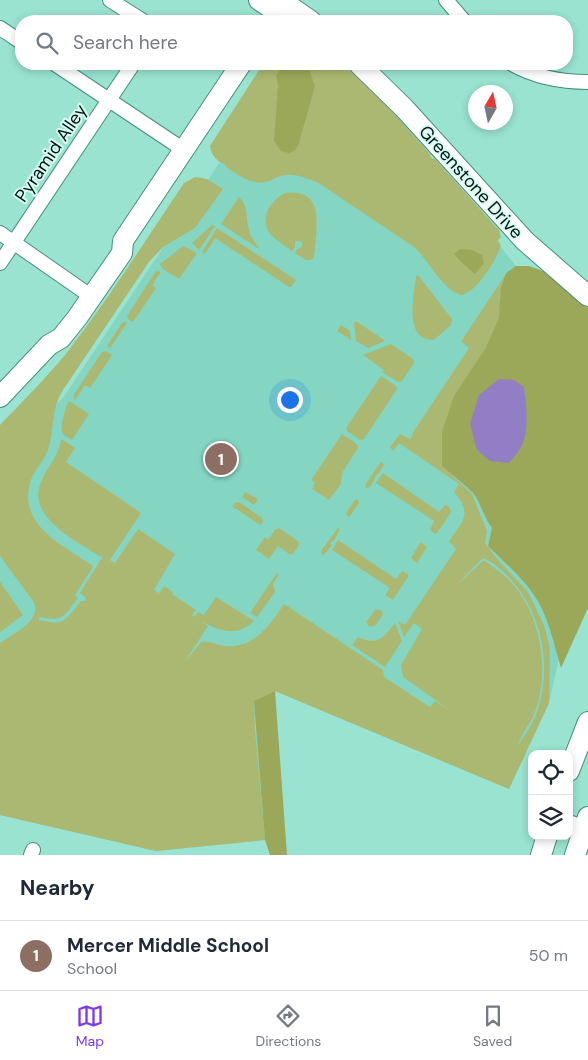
<!DOCTYPE html>
<style>
:root{--surface:#fff;--page:#f2f2f3;--text:#1f2937;--muted:#747a83;--line:#e0e1e3;--accent:#7c3aed}
body{margin:0;font-family:"DM Sans",sans-serif;background:var(--page);color:var(--text)}
.controls{position:absolute;right:15px;bottom:15px;display:grid;overflow:hidden;border-radius:10px;box-shadow:0 2px 8px #0003}
.controls button{width:45px;height:45px;display:grid;place-items:center;padding:0;border:0;border-bottom:1px solid var(--line);background:var(--surface);color:var(--text);font:25px sans-serif}
.compass{position:absolute;left:468px;top:85px;width:45px;height:45px;border-radius:50%;background:var(--surface);box-shadow:0 2px 8px #0003;rotate:9deg}
.you{position:absolute;left:289px;top:399px;width:18px;height:18px;margin:-12px;border:4px solid #fff;border-radius:50%;background:#1a73e8;box-shadow:0 0 0 8px #1a73e833}
.badge{display:grid;place-items:center;width:32px;height:32px;border-radius:50%;background:var(--accent);color:#fff;font-size:16px;font-weight:700}
.pin{position:absolute;translate:-50% -50%;border:2px solid #fff;box-shadow:0 1px 5px #0006}
.list{margin:0;padding:0;list-style:none}
h2{display:flex;justify-content:space-between;align-items:center;height:65px;margin:0;padding:0 20px;font-size:21px}
h2 small{font-size:16px;font-weight:400;color:var(--muted)}
.list li{display:grid;grid-template-columns:32px 1fr auto;gap:15px;align-items:center;box-sizing:border-box;height:70px;padding:0 20px;border-top:1px solid var(--line)}
.list b{display:block;font-size:19px;white-space:nowrap}
.list p{margin:0;font-size:16px;white-space:nowrap;color:var(--muted)}
.list em{font-size:16px;font-style:normal;color:var(--muted)}
.icon{flex:none;width:28px;height:28px;fill:none;stroke:currentColor;stroke-width:2;stroke-linecap:round;stroke-linejoin:round}
.map{position:relative;flex:none;width:588px;height:855px;overflow:hidden}
.search{position:absolute;background:var(--surface);box-shadow:0 2px 8px #0003;left:15px;right:15px;top:15px;height:55px;display:flex;align-items:center;gap:12px;box-sizing:border-box;padding:0 18px;border-radius:20px;color:var(--muted);font-size:19px}
.sheet{height:135px;background:var(--surface)}
nav{display:flex;justify-content:space-around;align-items:center;box-sizing:border-box;height:70px;border-top:1px solid var(--line);background:var(--surface);font-size:14px;color:var(--muted)}
nav a{display:grid;justify-items:center;gap:2px}
nav .on{color:var(--accent)}
.map>svg:first-child{display:block}
.built{fill:#84d6c2}
.green{fill:#abb871;fill-rule:evenodd}
.forest{fill:#9ba859}
.water{fill:#927ec4}
.lines{fill:none;stroke-linecap:round;stroke-linejoin:round}
.street-casing{stroke:#468f7f;stroke-width:16}
.secondary-casing{stroke:#468f7f;stroke-width:22}
.street{stroke:#fff;stroke-width:14}
.secondary{stroke:#fff;stroke-width:20}
.labels{text-anchor:middle;dominant-baseline:central;stroke-width:4;stroke-linejoin:round;paint-order:stroke}
.street-label{font-size:18px;fill:#001611;stroke:#d8fbf1}
</style>
<div class="map">
<svg width="588" height="855" viewBox="0 0 588 855">
<rect width="100%" height="100%" fill="#99e3d0"/>
<path class="built" d="M285 64 495 240 516 266 506 273 501 287 500 318 419 450 468 484 565 632 549 703 509 789 275 691 265 840 156 851 0 815V469L65 395Z"/>
<path class="green" d="M263 64H342L379 97 431 155 430 156 433 159 434 158 499 230 501 237 498 240 501 246C496 261 477 291 462 295 443 292 429 260 414 247L317 182C309 180 301 175 291 175 283 174 276 178 269 181 252 187 239 175 226 167V165C218 161 212 158 210 146Z
M195 177 207 179 223 189 195 228 163 247 149 262 63 390C50 412 55 428 48 450 44 461 35 469 31 480 16 525 63 545 93 566V567L75 595 78 598C64 615 64 623 40 617L38 620C66 626 64 621 81 601H85L86 598 80 593 103 556 102 555 101 557C77 541 26 518 41 482 48 465 57 460 61 440H63L75 448 66 462 141 513 110 560 115 563 138 529 175 554 154 590 159 593 164 586 173 592 172 594 196 610 192 615 195 617 198 612 204 615 216 597 254 621C237 638 218 631 200 620L208 626 184 663 201 642C209 640 217 645 225 646 254 649 270 625 284 604L383 670 384 677 430 707 435 701 451 711 403 677 401 665 422 629 414 623 404 637 398 621 405 625 456 549 449 541C463 521 473 514 454 492L459 484 399 443 393 451 390 447 400 434 410 439 413 435 412 434 469 348 461 341 462 340 506 274 501 287 500 318 485 349 442 466 472 494 487 531 485 543 499 561 528 592 544 625 549 644 550 659 549 703 509 789 275 691 254 701 255 730 265 840 156 851 0 815V643C13 634 44 620 33 601L0 556V425C22 402 45 379 65 355 108 300 145 241 184 183ZM483 558C495 563 504 572 513 582 543 617 552 668 537 712 533 724 525 735 518 745 521 734 531 723 535 712 551 670 540 610 508 579 501 572 491 566 484 560L454 587Z
M285 193C327 187 316 231 314 257L311 260H306L295 253 297 249 302 247V243L301 241H295V248L292 251C286 246 278 242 272 236 258 221 269 201 285 193Z
M239 197C248 206 246 215 248 227 250 236 255 244 262 251L221 224Z
M212 225 215 226 199 250 192 243Z
M217 228 296 280 291 287H289L215 238 205 254 202 252Z
M183 246 197 253 179 279 163 269 160 264Z
M156 271 161 272 152 285 156 288 133 322 128 319 127 316Z
M418 275 452 319 451 325 434 340C403 340 414 296 416 276Z
M356 321 384 340 383 342 368 348 356 341 354 323Z
M125 322 127 323 110 348 107 346 122 323Z
M341 325 350 331 351 340 337 331Z
M391 344 413 359 414 363 402 381 398 382 382 372 384 370 363 355Z
M106 351 112 355 90 388 85 385 75 400 73 396 102 352Z
M381 376 396 386 397 389 364 439 360 440 347 431 346 428Z
M68 402H71L89 414 72 440C69 438 64 436 62 432 60 424 65 410 68 402Z
M342 434 357 444 358 448 342 473 341 484 329 500 312 489 315 483 311 480Z
M382 462 384 465 378 474H377L370 487 366 488 365 485 380 463Z
M383 473 439 512 445 505 448 506 451 510 450 514 437 533 435 534 430 530 434 521 376 483Z
M245 492 258 499 254 505 242 497Z
M357 499 359 503 350 516 348 517 346 513 355 500Z
M239 502 262 518 263 522 260 525 232 506 235 503Z
M279 528 298 541 299 545 293 554H289L278 546 269 559 256 550 265 537 268 540 275 530Z
M338 528 340 529 334 541H332L330 544 332 545 325 554 322 555 321 551Z
M338 540 396 579 402 571 408 574V577L393 600 385 595 390 588 332 550Z
M420 543H422L427 547 417 563 411 558Z
M277 573 279 574 273 584 275 592 257 617 250 613Z
M0 582 23 615 0 632Z
M376 609 382 611 383 614 376 625 370 627 366 622Z
M395 623 402 641 385 667 352 645 358 637C378 646 383 638 395 623Z"/>
<path class="forest" d="M285 64H307L315 86 298 146 295 150 289 153 281 151 274 141 278 85 276 75Z
M460 249 472 250 482 255 484 263 475 274 459 260 454 254Z
M516 266H529L543 271 588 308V608L561 668C555 648 550 624 540 605 528 582 506 564 488 546L492 528C484 518 481 503 473 493 464 484 452 475 442 466V432L454 396 485 349 499 318 501 287 506 273Z
M275 691 287 855H270L265 840 254 701Z"/>
<path class="water" d="M499 379 514 380 524 387C526 404 530 431 521 447 518 453 513 458 509 463L490 461 477 450 470 424 479 395Z"/>
<g class="lines">
<g class="street-casing">
<path id="street" d="M110 0 143 21
M446 0 464 21
M0 28 21 42
M55 64 184 150
M512 64C535 77 562 82 588 82
M0 233 92 297
M0 263 133 64
M569 822 588 829
M31 855 33 850"/>
</g>
<g class="secondary-casing">
<path id="secondary" d="M259 0 291 21
M282 1 311 21
M359 64 404 108 525 241 588 296
M0 397 49 345 61 338 77 318 122 253 123 241 241 64
M569 771 588 722
M541 855 547 836
M575 855 588 817"/>
</g>
<use href="#street" class="street"/>
<use href="#secondary" class="secondary"/>
</g>
<g class="labels">
<g class="street-label">
<text transform="translate(51 153) rotate(-56)">Pyramid Alley</text>
<text transform="translate(471 182) rotate(48)">Greenstone Drive</text>
</g>
</g>
</svg>
<div class="controls">
<button><svg class="icon" aria-label="locate" viewBox="0 0 24 24"><circle cx="12" cy="12" r="6"/><path d="M12 2v4M12 18v4M2 12h4M18 12h4"/></svg></button>
<button><svg class="icon" aria-label="layers" viewBox="0 0 24 24"><path d="M12 4l9 5-9 5-9-5zM3 14l9 5 9-5"/></svg></button>
</div>
<svg class="compass" viewBox="-18 -18 36 36"><path d="M0-13l5 13h-10z" fill="#e53935"/><path d="M0 13l5-13h-10z" fill="#747a83"/></svg>
<div class="you"></div>
<div class="pin badge" style="left:221px;top:459px;background:#8d6e63">1</div>
<div class="search"><svg class="icon" aria-label="search" viewBox="0 0 24 24"><circle cx="10" cy="10" r="6"/><path d="M15 15l6 6"/></svg>Search here</div>
</div>
<section class="sheet">
<h2>Nearby<small></small></h2>
<ul class="list">
<li><span class="badge" style="background:#8d6e63">1</span><div><b>Mercer Middle School</b><p>School</p></div><em>50 m</em></li>
</ul>
</section>
<nav>
<a class="on"><svg class="icon" aria-label="map" viewBox="0 0 24 24"><path d="M3 6l6-2 6 2 6-2v14l-6 2-6-2-6 2zM9 4v14M15 6v14"/></svg>Map</a>
<a><svg class="icon" aria-label="directions" viewBox="0 0 24 24"><path d="M12 3l9 9-9 9-9-9zM9 14v-3h6M13 9l2 2-2 2"/></svg>Directions</a>
<a><svg class="icon" aria-label="saved" viewBox="0 0 24 24"><path d="M7 4h10v16l-5-4-5 4z"/></svg>Saved</a>
</nav>
